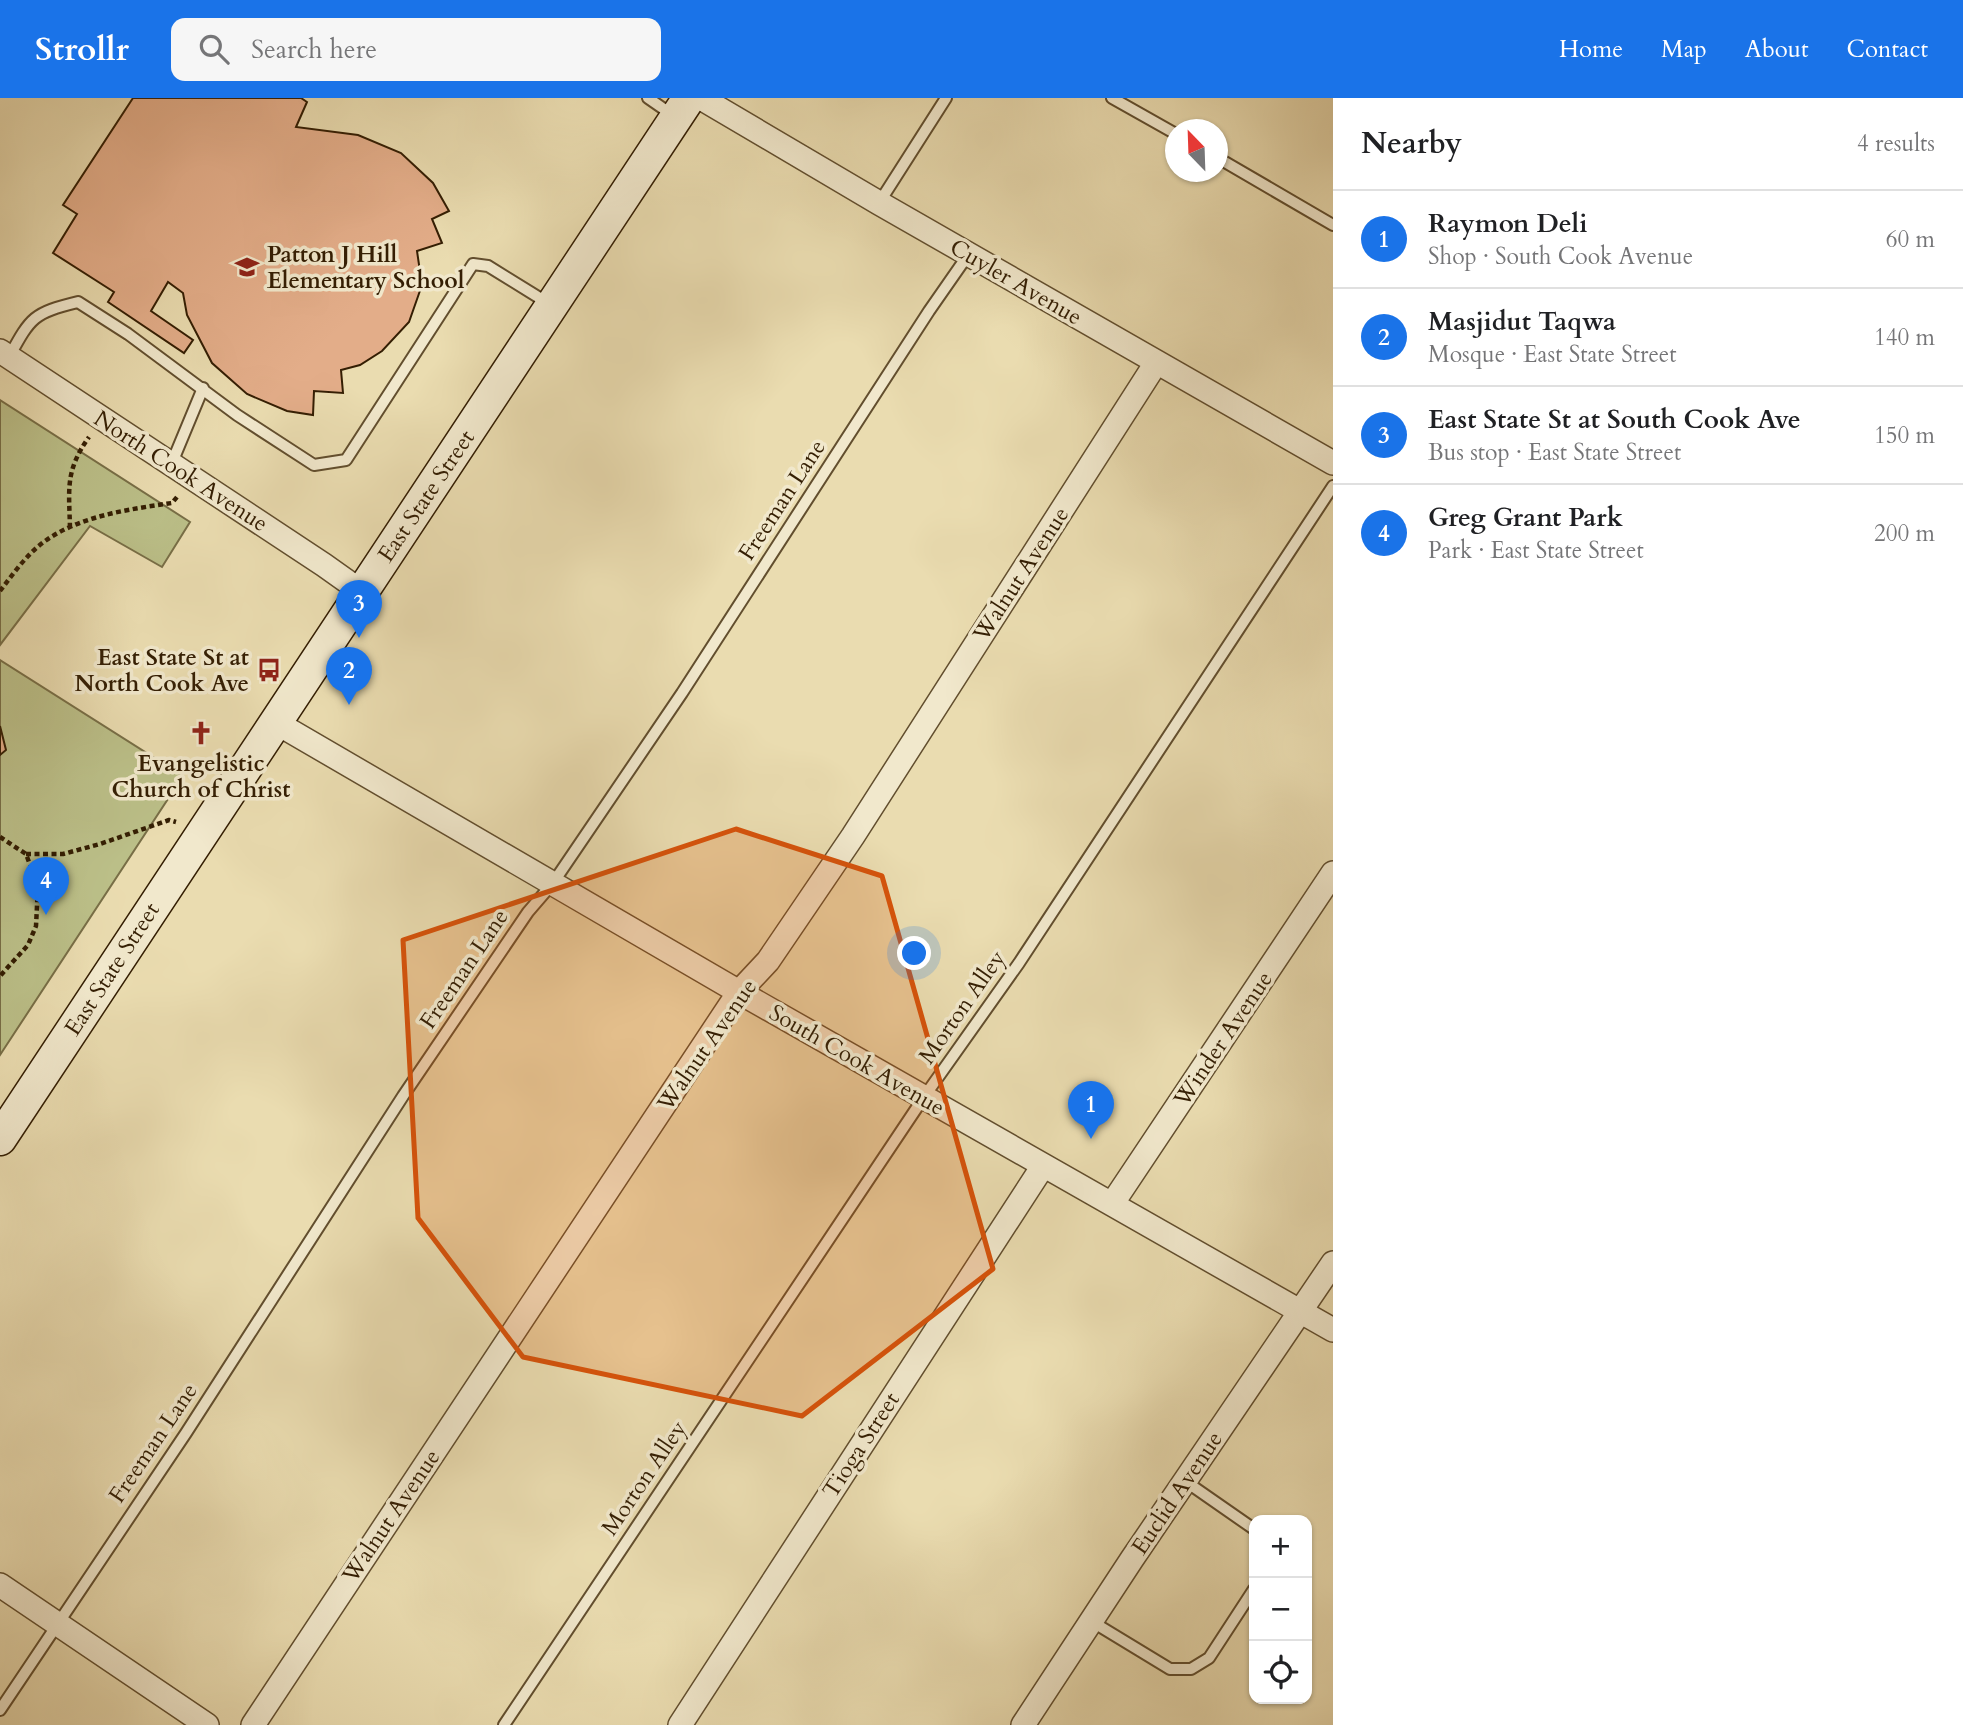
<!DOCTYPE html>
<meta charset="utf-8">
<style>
:root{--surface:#fff;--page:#f6f6f6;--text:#202124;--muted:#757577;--line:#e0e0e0;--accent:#1a73e8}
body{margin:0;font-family:Cardo,serif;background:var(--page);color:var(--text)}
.controls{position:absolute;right:21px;bottom:21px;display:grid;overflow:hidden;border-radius:14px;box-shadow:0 2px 5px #0004}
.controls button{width:63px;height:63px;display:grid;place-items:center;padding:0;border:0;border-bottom:2px solid var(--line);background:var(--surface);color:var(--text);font:35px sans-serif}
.compass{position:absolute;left:1165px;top:21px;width:63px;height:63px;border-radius:50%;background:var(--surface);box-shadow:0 2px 5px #0004;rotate:337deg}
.you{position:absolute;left:915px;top:856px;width:24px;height:24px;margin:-18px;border:5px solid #fff;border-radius:50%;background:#1a73e8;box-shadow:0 0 0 10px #1a73e833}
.badge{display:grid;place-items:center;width:46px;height:46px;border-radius:50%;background:var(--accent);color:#fff;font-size:23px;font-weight:700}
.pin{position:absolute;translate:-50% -58px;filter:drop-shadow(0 2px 4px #0008)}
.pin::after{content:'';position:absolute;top:37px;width:24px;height:21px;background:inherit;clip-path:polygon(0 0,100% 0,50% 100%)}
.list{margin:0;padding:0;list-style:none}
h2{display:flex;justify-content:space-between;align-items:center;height:91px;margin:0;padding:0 28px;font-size:30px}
h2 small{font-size:23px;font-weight:400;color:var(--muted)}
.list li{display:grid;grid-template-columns:46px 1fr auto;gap:21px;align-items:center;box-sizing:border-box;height:98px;padding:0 28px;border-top:2px solid var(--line)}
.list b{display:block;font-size:26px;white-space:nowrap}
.list p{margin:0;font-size:23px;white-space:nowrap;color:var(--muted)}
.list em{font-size:23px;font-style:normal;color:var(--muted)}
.icon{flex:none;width:38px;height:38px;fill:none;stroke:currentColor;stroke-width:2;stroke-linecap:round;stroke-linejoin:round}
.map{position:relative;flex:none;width:1333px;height:1627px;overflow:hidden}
header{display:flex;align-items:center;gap:42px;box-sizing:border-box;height:98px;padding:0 35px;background:var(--accent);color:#fff}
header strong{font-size:33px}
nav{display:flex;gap:38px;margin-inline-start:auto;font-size:24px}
.search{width:490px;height:63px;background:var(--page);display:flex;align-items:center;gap:18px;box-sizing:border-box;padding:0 24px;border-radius:14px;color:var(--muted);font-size:26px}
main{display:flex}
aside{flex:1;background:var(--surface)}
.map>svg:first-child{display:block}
.green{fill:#bbbf88;stroke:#786e46;stroke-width:2}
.building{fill:#e3ad89;stroke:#341e03;stroke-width:2}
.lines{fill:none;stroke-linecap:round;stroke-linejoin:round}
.lane-casing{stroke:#624e2e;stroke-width:14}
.street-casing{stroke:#624e2e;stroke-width:26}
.secondary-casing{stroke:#341e03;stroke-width:35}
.path{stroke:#341e03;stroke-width:4.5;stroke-dasharray:5 3.5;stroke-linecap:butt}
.lane{stroke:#f1e8cc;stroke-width:10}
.street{stroke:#f1e8cc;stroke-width:23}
.secondary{stroke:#f1e8cc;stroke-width:32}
.marked{fill:#d6530b;fill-opacity:0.2;stroke:#d6530b;stroke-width:5;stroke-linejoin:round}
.labels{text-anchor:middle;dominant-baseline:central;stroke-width:7;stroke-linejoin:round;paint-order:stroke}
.poi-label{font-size:23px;font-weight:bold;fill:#341e03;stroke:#f1e8cc;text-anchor:start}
.street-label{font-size:23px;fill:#341e03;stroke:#f1e8cc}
</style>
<header>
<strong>Strollr</strong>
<div class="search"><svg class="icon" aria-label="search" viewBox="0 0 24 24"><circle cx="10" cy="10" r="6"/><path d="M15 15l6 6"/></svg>Search here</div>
<nav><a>Home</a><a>Map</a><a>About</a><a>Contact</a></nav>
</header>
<main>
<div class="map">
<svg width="1333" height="1627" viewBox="0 0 1333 1627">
<rect width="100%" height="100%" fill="#eadcb0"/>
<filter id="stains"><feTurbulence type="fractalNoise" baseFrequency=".00286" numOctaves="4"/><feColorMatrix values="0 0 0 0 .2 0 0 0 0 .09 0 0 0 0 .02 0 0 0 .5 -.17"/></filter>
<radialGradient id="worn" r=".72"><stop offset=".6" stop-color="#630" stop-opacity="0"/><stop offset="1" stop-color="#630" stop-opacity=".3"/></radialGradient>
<path class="green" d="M0 302 190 424 162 469 90 428 0 547Z
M0 562 183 678 0 957Z"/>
<path class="building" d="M133 0H301L307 4 296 29 358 37 401 55 433 85 449 113 432 121 442 145 417 153 422 187 409 224 382 253 360 267 341 272 343 295 314 293 313 317 287 313 247 296 212 265 187 217 183 195 168 184 151 213 193 242 184 255 108 204 114 194 53 155 77 116 63 107Z
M0 628 6 652 0 657Z"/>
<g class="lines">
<g class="lane-casing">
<path id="lane" d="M648 0 674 18
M1112 0 1176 36
M1218 60 1333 127
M879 105 946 0
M9 259C31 219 33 215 78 204L128 236 237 317 314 367 346 362 473 166 488 168 551 207
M171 367 203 290
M1185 1383 1254 1431
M1091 1523 1170 1571H1191L1209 1560 1254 1491
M0 1612 186 1335 403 998 528 814 553 785 682 595 929 213 968 157
M504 1627 924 999 1019 865 1333 388"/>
</g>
<g class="street-casing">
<path id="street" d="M701 0 879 105 1333 365
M0 253 324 467 362 494
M275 624 739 894 1333 1232
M1112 1106 1333 775
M0 1487 207 1627
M253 1627 739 894 768 863 853 738 1156 265
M680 1627 1043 1068
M1023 1627 1132 1461 1333 1165"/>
</g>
<g class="secondary-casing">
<path id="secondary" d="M0 1041 689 0"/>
</g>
<path class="path" d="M70 430C69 390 65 373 89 339
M0 493C14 475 28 454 48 441 84 417 131 411 172 405L177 399
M0 739 26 756 38 788 36 828 28 847 0 878
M26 756H63L100 746 169 722 176 724"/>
<use href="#lane" class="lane"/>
<use href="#street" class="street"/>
<use href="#secondary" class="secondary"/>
</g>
<path class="marked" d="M736 731 882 778 993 1171 802 1318 523 1259 418 1120 403 842Z"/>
<defs>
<g id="school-bare" transform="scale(1.89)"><path d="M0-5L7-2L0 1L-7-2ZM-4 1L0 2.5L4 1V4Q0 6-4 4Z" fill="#8f2418" stroke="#f1e8cc" stroke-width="2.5" paint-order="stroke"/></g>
<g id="bus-bare" transform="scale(1.89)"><path d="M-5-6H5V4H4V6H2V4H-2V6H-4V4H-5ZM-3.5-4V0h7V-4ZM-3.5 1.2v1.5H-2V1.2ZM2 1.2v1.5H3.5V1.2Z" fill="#8f2418" stroke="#f1e8cc" stroke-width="2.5" paint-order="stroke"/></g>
<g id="church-bare" transform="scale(1.89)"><path d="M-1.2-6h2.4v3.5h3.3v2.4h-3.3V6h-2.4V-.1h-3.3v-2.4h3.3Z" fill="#8f2418" stroke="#f1e8cc" stroke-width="2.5" paint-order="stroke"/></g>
</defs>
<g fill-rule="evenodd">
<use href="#school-bare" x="247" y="169"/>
<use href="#bus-bare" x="269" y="572"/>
<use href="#church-bare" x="201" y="635"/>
</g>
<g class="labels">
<g class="poi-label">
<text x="267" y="156">Patton J Hill<tspan x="267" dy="26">Elementary School</tspan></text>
<text x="249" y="559" text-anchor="end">East State St at<tspan x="249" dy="26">North Cook Ave</tspan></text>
<text x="201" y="665" text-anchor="middle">Evangelistic<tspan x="201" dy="26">Church of Christ</tspan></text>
</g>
<g class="street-label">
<text transform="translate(1016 184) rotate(30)">Cuyler Avenue</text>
<text transform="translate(181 373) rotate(33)">North Cook Avenue</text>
<text transform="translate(426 398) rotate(-56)">East State Street</text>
<text transform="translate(782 402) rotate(-57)">Freeman Lane</text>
<text transform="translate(1021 476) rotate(-57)">Walnut Avenue</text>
<text transform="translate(112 871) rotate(-57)">East State Street</text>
<text transform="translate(464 871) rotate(-56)">Freeman Lane</text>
<text transform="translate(962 909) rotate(-55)">Morton Alley</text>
<text transform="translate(1223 941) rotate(-56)">Winder Avenue</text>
<text transform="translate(707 947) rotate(-55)">Walnut Avenue</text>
<text transform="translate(857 962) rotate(30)">South Cook Avenue</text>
<text transform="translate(153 1345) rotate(-56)">Freeman Lane</text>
<text transform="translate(861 1347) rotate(-57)">Tioga Street</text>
<text transform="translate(644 1380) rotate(-56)">Morton Alley</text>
<text transform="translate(1177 1395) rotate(-56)">Euclid Avenue</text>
<text transform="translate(391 1418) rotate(-56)">Walnut Avenue</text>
</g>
</g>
<rect width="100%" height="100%" filter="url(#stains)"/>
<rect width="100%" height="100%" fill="url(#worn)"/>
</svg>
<div class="controls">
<button>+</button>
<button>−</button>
<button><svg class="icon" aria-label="locate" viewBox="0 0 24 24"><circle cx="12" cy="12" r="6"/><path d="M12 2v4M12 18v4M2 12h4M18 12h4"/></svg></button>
</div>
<svg class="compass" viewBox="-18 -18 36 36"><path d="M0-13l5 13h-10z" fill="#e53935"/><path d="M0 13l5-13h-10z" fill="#757577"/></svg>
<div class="you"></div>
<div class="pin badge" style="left:1091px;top:1041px">1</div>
<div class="pin badge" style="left:349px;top:607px">2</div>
<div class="pin badge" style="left:359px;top:540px">3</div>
<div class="pin badge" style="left:46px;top:817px">4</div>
</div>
<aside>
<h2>Nearby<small>4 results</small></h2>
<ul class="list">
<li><span class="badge">1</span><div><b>Raymon Deli</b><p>Shop · South Cook Avenue</p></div><em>60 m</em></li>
<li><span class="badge">2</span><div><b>Masjidut Taqwa</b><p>Mosque · East State Street</p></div><em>140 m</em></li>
<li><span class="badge">3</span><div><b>East State St at South Cook Ave</b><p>Bus stop · East State Street</p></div><em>150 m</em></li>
<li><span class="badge">4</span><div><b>Greg Grant Park</b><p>Park · East State Street</p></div><em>200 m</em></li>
</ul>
</aside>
</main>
